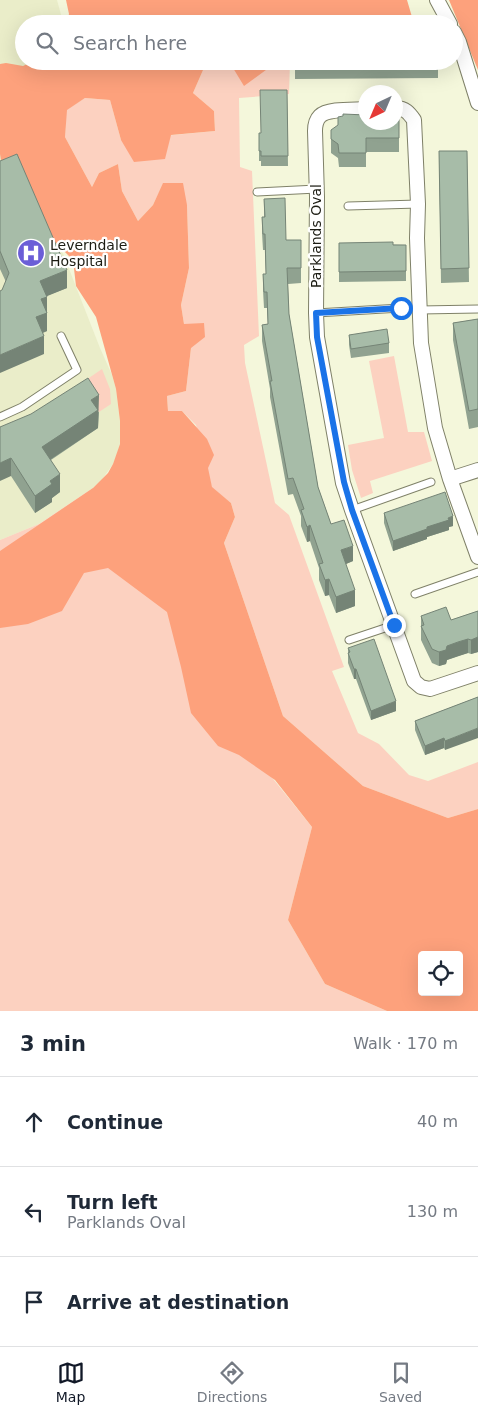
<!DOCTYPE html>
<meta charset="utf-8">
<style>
:root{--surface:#fff;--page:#f6f6f7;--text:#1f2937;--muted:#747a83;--line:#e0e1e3;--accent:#111827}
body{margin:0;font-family:"DejaVu Sans",sans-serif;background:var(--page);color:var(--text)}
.controls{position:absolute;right:15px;bottom:15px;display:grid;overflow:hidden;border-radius:5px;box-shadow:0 5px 20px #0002}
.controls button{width:45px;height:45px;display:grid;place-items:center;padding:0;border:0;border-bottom:1px solid var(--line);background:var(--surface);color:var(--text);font:25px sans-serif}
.compass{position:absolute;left:358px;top:85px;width:45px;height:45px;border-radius:50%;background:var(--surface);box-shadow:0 5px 20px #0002;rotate:224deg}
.stop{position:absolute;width:15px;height:15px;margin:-11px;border:4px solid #1a73e8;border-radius:50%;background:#fff}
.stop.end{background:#1a73e8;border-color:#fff;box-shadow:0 1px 5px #0008}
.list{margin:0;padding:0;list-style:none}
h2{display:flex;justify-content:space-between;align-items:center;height:65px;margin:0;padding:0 20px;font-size:21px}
h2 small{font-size:16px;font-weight:400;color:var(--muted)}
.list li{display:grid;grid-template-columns:32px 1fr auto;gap:15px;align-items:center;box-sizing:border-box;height:90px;padding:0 20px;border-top:1px solid var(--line)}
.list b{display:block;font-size:19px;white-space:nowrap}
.list p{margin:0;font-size:16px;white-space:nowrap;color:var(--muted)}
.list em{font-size:16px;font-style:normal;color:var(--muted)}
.icon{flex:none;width:28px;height:28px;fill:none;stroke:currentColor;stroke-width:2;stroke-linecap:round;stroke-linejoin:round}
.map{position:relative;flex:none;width:478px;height:1011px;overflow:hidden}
.search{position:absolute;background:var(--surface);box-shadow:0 5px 20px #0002;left:15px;right:15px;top:15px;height:55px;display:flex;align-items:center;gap:12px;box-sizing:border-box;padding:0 18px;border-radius:28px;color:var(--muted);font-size:19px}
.sheet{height:335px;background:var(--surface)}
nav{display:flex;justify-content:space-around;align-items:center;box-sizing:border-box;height:70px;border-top:1px solid var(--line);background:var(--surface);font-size:14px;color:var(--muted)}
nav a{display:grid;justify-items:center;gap:2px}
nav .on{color:var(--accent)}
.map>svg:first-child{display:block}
.built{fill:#eaedc9}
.green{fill:#fcd1c0}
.forest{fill:#fda17c;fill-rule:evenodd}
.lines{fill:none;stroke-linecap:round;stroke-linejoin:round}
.service-casing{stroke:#7f8168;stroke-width:9}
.minor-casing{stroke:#7f8168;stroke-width:16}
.service{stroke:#fff;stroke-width:7}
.minor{stroke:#fff;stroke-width:14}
.wall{fill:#90a290}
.shaded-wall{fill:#758476}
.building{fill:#a7bca8;stroke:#758476}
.route{stroke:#1a73e8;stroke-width:6}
.labels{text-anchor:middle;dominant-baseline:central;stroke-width:4.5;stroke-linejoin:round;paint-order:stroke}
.street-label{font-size:14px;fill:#1c1c13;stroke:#fff}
.poi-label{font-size:14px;fill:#1c1c13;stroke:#fff;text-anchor:start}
</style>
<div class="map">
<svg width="478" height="1011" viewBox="0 0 478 1011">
<rect width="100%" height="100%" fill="#f4f7db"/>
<path class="built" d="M0 0H57L63 22V24H24V61H47L0 83Z
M0 97 26 159 100 348 112 375 116 389 120 421V444L117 454 113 464 101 481 93 488 39 524 0 540Z"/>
<path class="green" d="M207 61H216L233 68 270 67 268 61H290L289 94 239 98 240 167 252 171 259 336 244 345 245 363 275 503 289 515 344 667 332 671 358 733 379 744 409 775 428 781 478 762V809L448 818 363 786 283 716 224 543 235 517 231 503 212 488 196 425 182 411H168L167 396 186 391 191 348 184 324 181 305 189 268 187 205 163 184 153 205 138 221 122 191 118 164 99 173 92 187 65 137 66 110 85 98 110 100 121 140 215 131 214 111 193 93Z
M394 356 408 432H424L432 461 370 481 373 493 361 498 352 470 348 445 384 438 369 361Z
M102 369 110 389 111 404 99 412 88 396 26 421Z
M93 488 167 549 232 728 312 827 288 920 325 984 387 1011H0V540L39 524Z"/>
<path class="forest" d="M66 0H407L412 17 403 24H66L69 14Z
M449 0H478V70Z
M34 61H207L193 93 214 111 215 131 171 135 165 159 134 162 121 140 110 100 85 98 67 110 65 137 92 187 99 173 118 164 122 191 138 221 153 205 163 183H183L187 205 189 268 181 305 184 324 204 323 205 337 191 348 186 391 167 396 168 411H182L207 439 214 455 208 468 212 487 231 503 235 517 224 543 283 716 363 786 448 818 478 809V1011H387L325 984 288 920 312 827 275 780 239 755 218 746 191 713 181 667 167 612 108 568 84 573 62 611 28 624 0 628V551L93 488 108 473 113 464 120 444V421L116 389 96 317 76 286 73 260 54 241 17 161 1 160 0 154V64L6 63 23 66ZM422 955H459V992H422Z
M216 61H268L270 67 244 86 233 68Z"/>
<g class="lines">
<g class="service-casing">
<path id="service" d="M257 192 317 189
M348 206 418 204
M420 310 478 309
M316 313 401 308
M0 417 22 407 77 370 61 336
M352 510 431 482
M415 594 478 572
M349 640 394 625"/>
</g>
<g class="minor-casing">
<path id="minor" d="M437 0 450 24
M454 32 459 42 478 103
M396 108C405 108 409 113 414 120L418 204 417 238 421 343 435 428 450 479 478 557
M366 109C355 110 328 108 320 116 316 120 315 126 315 131L317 197 316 313 317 337 343 483 352 510 414 681 421 687 430 689 478 673
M450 479 478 470"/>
</g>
<use href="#service" class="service"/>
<use href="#minor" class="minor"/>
</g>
<path class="wall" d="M295 61H438V78L295 79Z
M287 90 288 166H261V161H259V133H261Z
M399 118V152H366V167H339L338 158 331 153V130L366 122Z
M439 151H467L469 282 441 283Z
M0 161 67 288 46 296 47 331 43 333 44 354 2 290 6 282 0 269Z
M264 199 301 268V283L288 284 289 314 318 487 331 524 353 561 346 564 355 606 336 613 329 595 325 596 319 580V568L310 541 307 542 301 526V516L293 494 288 495 270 397V389L262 341V325L268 324 267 308H264L263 290V274H266L265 250H263L262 233V217H264Z
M339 243 406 245V281L339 282Z
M478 319V427L469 429 453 340V323Z
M349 335 389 343V353L351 358 349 345Z
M99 412 98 428 51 460 60 492 52 498V502L35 513 11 476 0 427Z
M384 513 453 526 449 527V530L427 537V539L393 551 384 523Z
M478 611V652L471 654 468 653 458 656 447 660 446 664 439 666 432 663 421 640V616L451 620Z
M348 648 396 711 371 720 356 679H354L348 663Z
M478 697 445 750 444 748 425 755 415 730V721Z"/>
<path class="shaded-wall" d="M67 270V288L40 299V281Z
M47 297V331L36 335V317L41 299Z
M44 336V354L0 373V355Z
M99 395 98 428 42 465V447L91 400Z
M11 458V476L0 481V463Z
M60 474V492L52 498V502L35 513V496L50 481Z
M453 516V526L449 527V530L427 537V539L393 551V541Z
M310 525V541L307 542V527Z
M353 546V561L341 566V550Z
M329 579V595L325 596V580Z
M355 590V606L336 613V597Z
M478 637V652L471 654V640Z
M468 639V653L447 660 446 664 439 666V652L447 646Z
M354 669H356V679H354Z
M396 701V711L371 720V711Z
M478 728V738L445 750V741Z
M444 738V748L425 755V746Z"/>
<path class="building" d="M295 61H438V68L295 69Z
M260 90H287L288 156H261V151H259V133H261Z
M343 114 366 115V122H396V118H399V138H366V153H339L338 144 331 139V130L338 125V117L343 116Z
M439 151H467L469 268 441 269Z
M17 154 67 270 40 281 47 297 41 299 47 313 36 317 44 336 0 355V291L2 290 9 273 0 251V161Z
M285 198 286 240H301V268H287L289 314 318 487 331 524 344 520 353 546 341 550 355 590 336 597 329 579 325 580 319 564 323 563 310 525 307 527 301 510 304 509 293 478 288 479 270 381H272L262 325 268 324 267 292H264L263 274H266L265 234H263L262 217H265L264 199Z
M393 242V245H406V271L339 272V243Z
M478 319V409L469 411 453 323Z
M387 329 389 343 351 349 349 335Z
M88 378 99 395 91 400 98 410 42 447 60 474 50 481 52 484 35 496 11 458 0 463V427L31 414Z
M445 492 453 516 448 518 449 520 427 527V529L393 541 384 513Z
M446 607 451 620 478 611V637L471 640 468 639 458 642 447 646 446 650 439 652 432 649 421 626 424 625 421 616Z
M374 639 396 701 371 711 356 669H354L348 653 350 652 348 648Z
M478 697V728L445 741 444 738 425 746 415 721Z"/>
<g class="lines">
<path class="route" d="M394 625 352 510 344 482 317 337 316 313 401 308"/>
</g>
<defs>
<g id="hospital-disc" transform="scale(1.4375)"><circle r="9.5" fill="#6b5ed7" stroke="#fff"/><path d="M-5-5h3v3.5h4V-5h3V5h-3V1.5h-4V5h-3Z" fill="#fff"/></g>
</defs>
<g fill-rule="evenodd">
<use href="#hospital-disc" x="31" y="253"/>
</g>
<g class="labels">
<g class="street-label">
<text transform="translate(316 236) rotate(-90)">Parklands Oval</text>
</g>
<g class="poi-label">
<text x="50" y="245">Leverndale<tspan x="50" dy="16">Hospital</tspan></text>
</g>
</g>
</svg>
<div class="controls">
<button><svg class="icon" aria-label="locate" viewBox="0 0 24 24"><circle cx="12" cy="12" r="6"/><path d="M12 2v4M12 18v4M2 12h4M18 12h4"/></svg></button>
</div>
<svg class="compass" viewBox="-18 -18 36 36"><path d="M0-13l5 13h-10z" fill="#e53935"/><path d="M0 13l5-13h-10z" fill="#747a83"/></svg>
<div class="stop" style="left:401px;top:308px"></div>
<div class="stop end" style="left:394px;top:625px"></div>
<div class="search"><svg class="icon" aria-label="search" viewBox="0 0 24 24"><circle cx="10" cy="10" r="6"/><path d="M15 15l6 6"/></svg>Search here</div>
</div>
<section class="sheet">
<h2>3 min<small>Walk · 170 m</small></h2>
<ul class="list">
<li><svg class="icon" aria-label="ahead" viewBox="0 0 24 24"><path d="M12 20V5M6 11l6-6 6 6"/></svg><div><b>Continue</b></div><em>40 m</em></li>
<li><svg class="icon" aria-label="left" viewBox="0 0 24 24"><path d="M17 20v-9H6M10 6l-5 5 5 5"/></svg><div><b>Turn left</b><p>Parklands Oval</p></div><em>130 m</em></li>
<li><svg class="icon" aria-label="arrive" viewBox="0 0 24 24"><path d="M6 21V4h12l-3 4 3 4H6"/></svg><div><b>Arrive at destination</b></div></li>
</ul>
</section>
<nav>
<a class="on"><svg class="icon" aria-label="map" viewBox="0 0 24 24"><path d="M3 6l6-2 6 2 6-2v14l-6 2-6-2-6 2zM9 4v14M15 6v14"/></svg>Map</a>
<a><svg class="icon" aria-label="directions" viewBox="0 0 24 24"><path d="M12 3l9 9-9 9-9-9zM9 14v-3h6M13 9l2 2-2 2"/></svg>Directions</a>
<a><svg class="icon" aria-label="saved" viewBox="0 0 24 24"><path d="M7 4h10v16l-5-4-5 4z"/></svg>Saved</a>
</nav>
